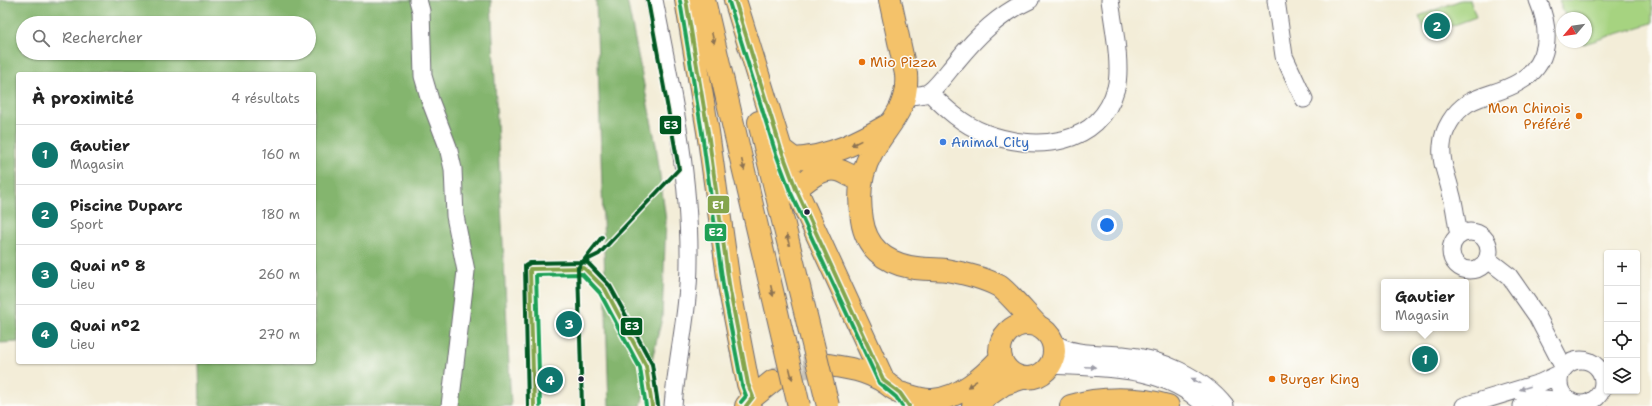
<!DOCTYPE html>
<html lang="fr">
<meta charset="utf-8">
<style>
:root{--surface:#fff;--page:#f6f6f6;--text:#222;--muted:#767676;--line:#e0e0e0;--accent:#0f766e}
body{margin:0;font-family:"Shantell Sans",sans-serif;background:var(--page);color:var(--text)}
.controls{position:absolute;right:12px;bottom:12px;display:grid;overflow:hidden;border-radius:4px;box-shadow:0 1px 3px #0004}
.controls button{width:36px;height:36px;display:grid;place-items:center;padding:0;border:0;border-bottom:1px solid var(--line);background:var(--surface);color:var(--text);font:20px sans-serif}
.compass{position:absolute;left:1556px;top:12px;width:36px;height:36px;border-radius:50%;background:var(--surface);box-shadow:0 1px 3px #0004;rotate:241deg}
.you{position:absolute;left:1107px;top:225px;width:14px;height:14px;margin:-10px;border:3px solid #fff;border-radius:50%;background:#1a73e8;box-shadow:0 0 0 6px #1a73e833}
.badge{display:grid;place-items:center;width:26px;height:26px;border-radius:50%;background:var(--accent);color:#fff;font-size:13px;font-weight:700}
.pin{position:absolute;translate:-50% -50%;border:2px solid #fff;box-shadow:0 1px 4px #0006}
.popup{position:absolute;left:1381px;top:279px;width:88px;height:52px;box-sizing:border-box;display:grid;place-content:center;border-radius:4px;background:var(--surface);filter:drop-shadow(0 1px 3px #0005);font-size:13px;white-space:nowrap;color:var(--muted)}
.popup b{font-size:15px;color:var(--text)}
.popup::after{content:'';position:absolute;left:50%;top:100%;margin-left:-8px;border:8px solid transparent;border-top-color:var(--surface)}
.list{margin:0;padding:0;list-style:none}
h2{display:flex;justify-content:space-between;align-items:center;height:52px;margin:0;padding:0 16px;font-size:17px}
h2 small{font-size:13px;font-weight:400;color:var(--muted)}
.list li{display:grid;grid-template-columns:26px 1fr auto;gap:12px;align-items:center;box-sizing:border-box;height:60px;padding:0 16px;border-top:1px solid var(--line)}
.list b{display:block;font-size:15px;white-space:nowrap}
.list p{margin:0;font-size:13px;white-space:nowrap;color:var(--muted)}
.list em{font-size:13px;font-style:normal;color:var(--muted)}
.icon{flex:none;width:22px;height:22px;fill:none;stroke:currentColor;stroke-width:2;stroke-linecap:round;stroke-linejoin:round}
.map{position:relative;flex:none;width:1652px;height:406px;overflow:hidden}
.search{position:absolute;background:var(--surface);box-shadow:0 1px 3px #0004;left:16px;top:16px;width:300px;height:44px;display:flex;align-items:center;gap:10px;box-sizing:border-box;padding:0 14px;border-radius:22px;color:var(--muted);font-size:15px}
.panel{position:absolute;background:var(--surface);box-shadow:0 1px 3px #0004;left:16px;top:72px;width:300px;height:292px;border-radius:4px}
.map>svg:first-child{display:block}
.green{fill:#a6d380;stroke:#647a5e}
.forest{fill:#84b56e;stroke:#536c54;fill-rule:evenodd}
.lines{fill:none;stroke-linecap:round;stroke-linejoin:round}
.major-tunnel{stroke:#c9c4b9;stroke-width:22;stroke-dasharray:22 11;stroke-linecap:butt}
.minor-casing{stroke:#6b6972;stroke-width:19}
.major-casing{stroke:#6b6972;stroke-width:24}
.highway-casing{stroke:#6b6972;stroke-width:24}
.minor{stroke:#fff;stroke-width:17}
.major{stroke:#f4c26a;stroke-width:22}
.highway{stroke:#f4c26a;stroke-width:22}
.highway-bridge-casing{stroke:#6b6972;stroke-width:24;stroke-linecap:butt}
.highway-bridge{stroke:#f4c26a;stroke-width:22}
.bus-1-casing{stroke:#fdfcf7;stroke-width:7}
.bus-2-casing{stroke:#fdfcf7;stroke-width:7}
.bus-3-casing{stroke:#fdfcf7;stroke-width:7}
.bus-1{stroke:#84a54c;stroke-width:4}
.bus-2{stroke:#1fa055;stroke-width:4}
.bus-3{stroke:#005820;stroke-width:4}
.oneway{fill:#8b7252}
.oneway2{fill:#9c9ca7}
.food-dot{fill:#e8710a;stroke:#fdfcf7;stroke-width:1.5}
.shop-dot{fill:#3f7fe0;stroke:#fdfcf7;stroke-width:1.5}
.bus-dot{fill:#22223b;stroke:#fdfcf7;stroke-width:1.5}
.labels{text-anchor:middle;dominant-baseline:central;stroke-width:3;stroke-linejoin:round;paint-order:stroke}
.food-label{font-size:14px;fill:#c56008;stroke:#fdfcf7;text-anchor:start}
.shop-label{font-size:14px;fill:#366cbe;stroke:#fdfcf7;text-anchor:start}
.line-badge{stroke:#fdfcf7;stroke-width:1.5}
.badge-label{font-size:11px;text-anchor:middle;font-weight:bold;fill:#fff}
</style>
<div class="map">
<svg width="1652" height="406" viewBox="0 0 1652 406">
<rect width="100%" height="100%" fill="#fdfcf7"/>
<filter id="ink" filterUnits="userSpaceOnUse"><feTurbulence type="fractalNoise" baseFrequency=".025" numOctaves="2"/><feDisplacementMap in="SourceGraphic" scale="8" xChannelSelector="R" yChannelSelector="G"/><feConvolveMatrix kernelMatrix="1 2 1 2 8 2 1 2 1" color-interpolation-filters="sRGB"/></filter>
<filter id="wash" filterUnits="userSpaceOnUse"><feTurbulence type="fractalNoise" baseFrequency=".012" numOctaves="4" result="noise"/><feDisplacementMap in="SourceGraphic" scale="16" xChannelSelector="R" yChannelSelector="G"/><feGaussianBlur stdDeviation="0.9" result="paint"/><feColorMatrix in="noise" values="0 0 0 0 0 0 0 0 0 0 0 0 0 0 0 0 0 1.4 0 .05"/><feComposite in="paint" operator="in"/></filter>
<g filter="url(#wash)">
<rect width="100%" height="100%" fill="#f3edd8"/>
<path class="green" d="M1461 0H1470L1476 17 1427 35 1419 16Z
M1559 0H1652V23L1584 44 1580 42H1586V18H1566Z"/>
<path class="forest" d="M0 0H491L511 406H200L199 362H314V74H18V342L0 343ZM23 23H309V53H23Z
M596 0H627L656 145 666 221 662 318 641 406H609Z"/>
</g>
<g filter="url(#ink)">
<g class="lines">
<path class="major-tunnel" d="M773 380 800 368 829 365"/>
<g class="minor-casing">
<path id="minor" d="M418 0 421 11 423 76 430 100 448 147 453 169 455 216 466 271 450 406
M654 0C671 86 690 173 689 261 689 310 677 358 673 406
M1276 0 1284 56 1304 99
M929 92C945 108 963 125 985 133 1035 152 1100 147 1116 88 1122 66 1113 23 1110 0
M905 97C912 95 924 96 929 92 937 87 949 70 956 62 977 36 999 14 1030 0
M1451 251a19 19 0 1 1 38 0a19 19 0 1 1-38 0Z
M1459 235C1456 221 1455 206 1451 193 1448 177 1440 163 1442 146 1443 129 1454 112 1468 103 1484 94 1503 92 1519 82 1551 64 1551 31 1538 0
M1487 259 1509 276 1537 316 1564 368
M1053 342C1072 356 1100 353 1123 355 1160 358 1202 377 1225 406
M1559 382a22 22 0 1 1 44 0a22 22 0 1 1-44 0Z
M1051 365C1104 368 1165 365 1205 406
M1464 406 1540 383 1561 373
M1522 406 1545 399 1571 402"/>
</g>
<g class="major-casing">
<path id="major" d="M890 0 906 74C909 109 888 124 872 152 860 173 858 196 862 220 866 247 884 262 910 267 922 270 934 268 946 270 963 273 984 278 999 286 1008 292 1028 316 1037 325
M1000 351a27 27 0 1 1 54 0a27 27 0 1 1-54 0Z
M829 365C855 369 873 372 894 389
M900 393C911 396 922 401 933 400 960 398 983 377 1001 358
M746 406 753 397 773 381
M973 406 1004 384 1022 378"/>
</g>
<g class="highway-casing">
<path id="highway" d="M686 0 708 132 730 291 748 384 753 397
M704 0 784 342
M735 0 781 149 796 189 884 381
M759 122 810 332
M781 149 794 159C830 157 859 142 890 124
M796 189C809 178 824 165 841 171 848 174 854 178 861 180
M1071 406C1099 397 1139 397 1168 406"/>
</g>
<use href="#minor" class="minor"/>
<use href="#major" class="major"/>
<use href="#highway" class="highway"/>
<g class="highway-bridge-casing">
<path id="highway-bridge" d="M810 332 828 406
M784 342 799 406"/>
</g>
<use href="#highway-bridge" class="highway-bridge"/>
<g class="bus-1-casing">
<path id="bus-1" d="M686 0 708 132 730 291 748 384 753 397 746 406
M735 0 781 149 796 189 884 381 900 393 909 406
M534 406 530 269 584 268 605 289 646 366 652 406"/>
</g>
<g class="bus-2-casing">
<path id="bus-2" d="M680 1 702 133 724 292 742 385 746 396 741 402
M729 2 775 151 790 191 879 383 896 397 902 406
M540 406 536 275 582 274 600 293 640 368 646 406"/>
</g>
<g class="bus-3-casing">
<path id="bus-3" d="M581 262 588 263 610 286 652 364 658 405
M528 406 525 266 530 263 583 262 599 254 679 169 648 1
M582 406 578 268 602 237"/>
</g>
<use href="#bus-1" class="bus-1"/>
<use href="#bus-2" class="bus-2"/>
<use href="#bus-3" class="bus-3"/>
</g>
<defs><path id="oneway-solid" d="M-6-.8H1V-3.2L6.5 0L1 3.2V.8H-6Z"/></defs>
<g class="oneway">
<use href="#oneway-solid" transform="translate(713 38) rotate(77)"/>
<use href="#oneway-solid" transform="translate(856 143) rotate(154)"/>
<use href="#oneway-solid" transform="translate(743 165) rotate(77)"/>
<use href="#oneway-solid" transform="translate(788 240) rotate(-104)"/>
<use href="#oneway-solid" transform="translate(772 291) rotate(77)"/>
<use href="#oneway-solid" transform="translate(791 374) rotate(76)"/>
<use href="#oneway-solid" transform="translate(972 384) rotate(146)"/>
</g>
<g class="oneway2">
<use href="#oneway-solid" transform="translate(1090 367) rotate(3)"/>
<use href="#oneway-solid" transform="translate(1196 381) rotate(-151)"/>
<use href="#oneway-solid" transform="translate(1525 388) rotate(163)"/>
</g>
</g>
<g class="food-dot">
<circle cx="862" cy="62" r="4"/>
<circle cx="1579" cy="116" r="4"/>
<circle cx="1272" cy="379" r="4"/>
</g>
<circle class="shop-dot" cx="943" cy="142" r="4"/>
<g class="bus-dot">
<circle cx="807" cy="212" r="3.5"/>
<circle cx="581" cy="379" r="3.5"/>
</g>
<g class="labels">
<g class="food-label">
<text x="870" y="62">Mio Pizza</text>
<text x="1571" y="108" text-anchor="end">Mon Chinois<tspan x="1571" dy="16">Préféré</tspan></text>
<text x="1280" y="379">Burger King</text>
</g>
<g class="shop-label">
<text x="951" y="142">Animal City</text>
</g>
</g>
<g class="line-badge">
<rect x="659" y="115" width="23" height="20" rx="4" fill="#005820"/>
<rect x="707" y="195" width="23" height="19" rx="4" fill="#84a54c"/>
<rect x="704" y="223" width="23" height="19" rx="4" fill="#1fa055"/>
<rect x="620" y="317" width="23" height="19" rx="4" fill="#005820"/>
</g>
<g class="badge-label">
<text x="671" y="129">E3</text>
<text x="718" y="209">E1</text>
<text x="716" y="236">E2</text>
<text x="632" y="330">E3</text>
</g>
</svg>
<div class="controls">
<button>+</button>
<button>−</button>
<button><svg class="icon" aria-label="locate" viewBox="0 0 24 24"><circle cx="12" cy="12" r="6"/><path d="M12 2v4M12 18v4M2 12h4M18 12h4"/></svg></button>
<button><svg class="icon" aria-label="layers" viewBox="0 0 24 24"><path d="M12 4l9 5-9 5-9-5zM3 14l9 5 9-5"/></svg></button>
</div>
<svg class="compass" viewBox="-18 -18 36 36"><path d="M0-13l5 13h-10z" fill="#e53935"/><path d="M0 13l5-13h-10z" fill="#767676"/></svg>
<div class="you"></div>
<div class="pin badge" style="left:1425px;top:359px">1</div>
<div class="popup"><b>Gautier</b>Magasin</div>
<div class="pin badge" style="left:1437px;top:26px">2</div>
<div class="pin badge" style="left:569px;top:324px">3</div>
<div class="pin badge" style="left:550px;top:380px">4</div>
<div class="search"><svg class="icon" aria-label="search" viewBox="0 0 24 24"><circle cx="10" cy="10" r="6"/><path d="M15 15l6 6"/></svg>Rechercher</div>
<section class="panel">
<h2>À proximité<small>4 résultats</small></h2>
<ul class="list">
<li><span class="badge">1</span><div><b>Gautier</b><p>Magasin</p></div><em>160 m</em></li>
<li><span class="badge">2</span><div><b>Piscine Duparc</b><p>Sport</p></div><em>180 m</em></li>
<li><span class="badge">3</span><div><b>Quai n° 8</b><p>Lieu</p></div><em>260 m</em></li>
<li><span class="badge">4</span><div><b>Quai n°2</b><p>Lieu</p></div><em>270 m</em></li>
</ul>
</section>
</div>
